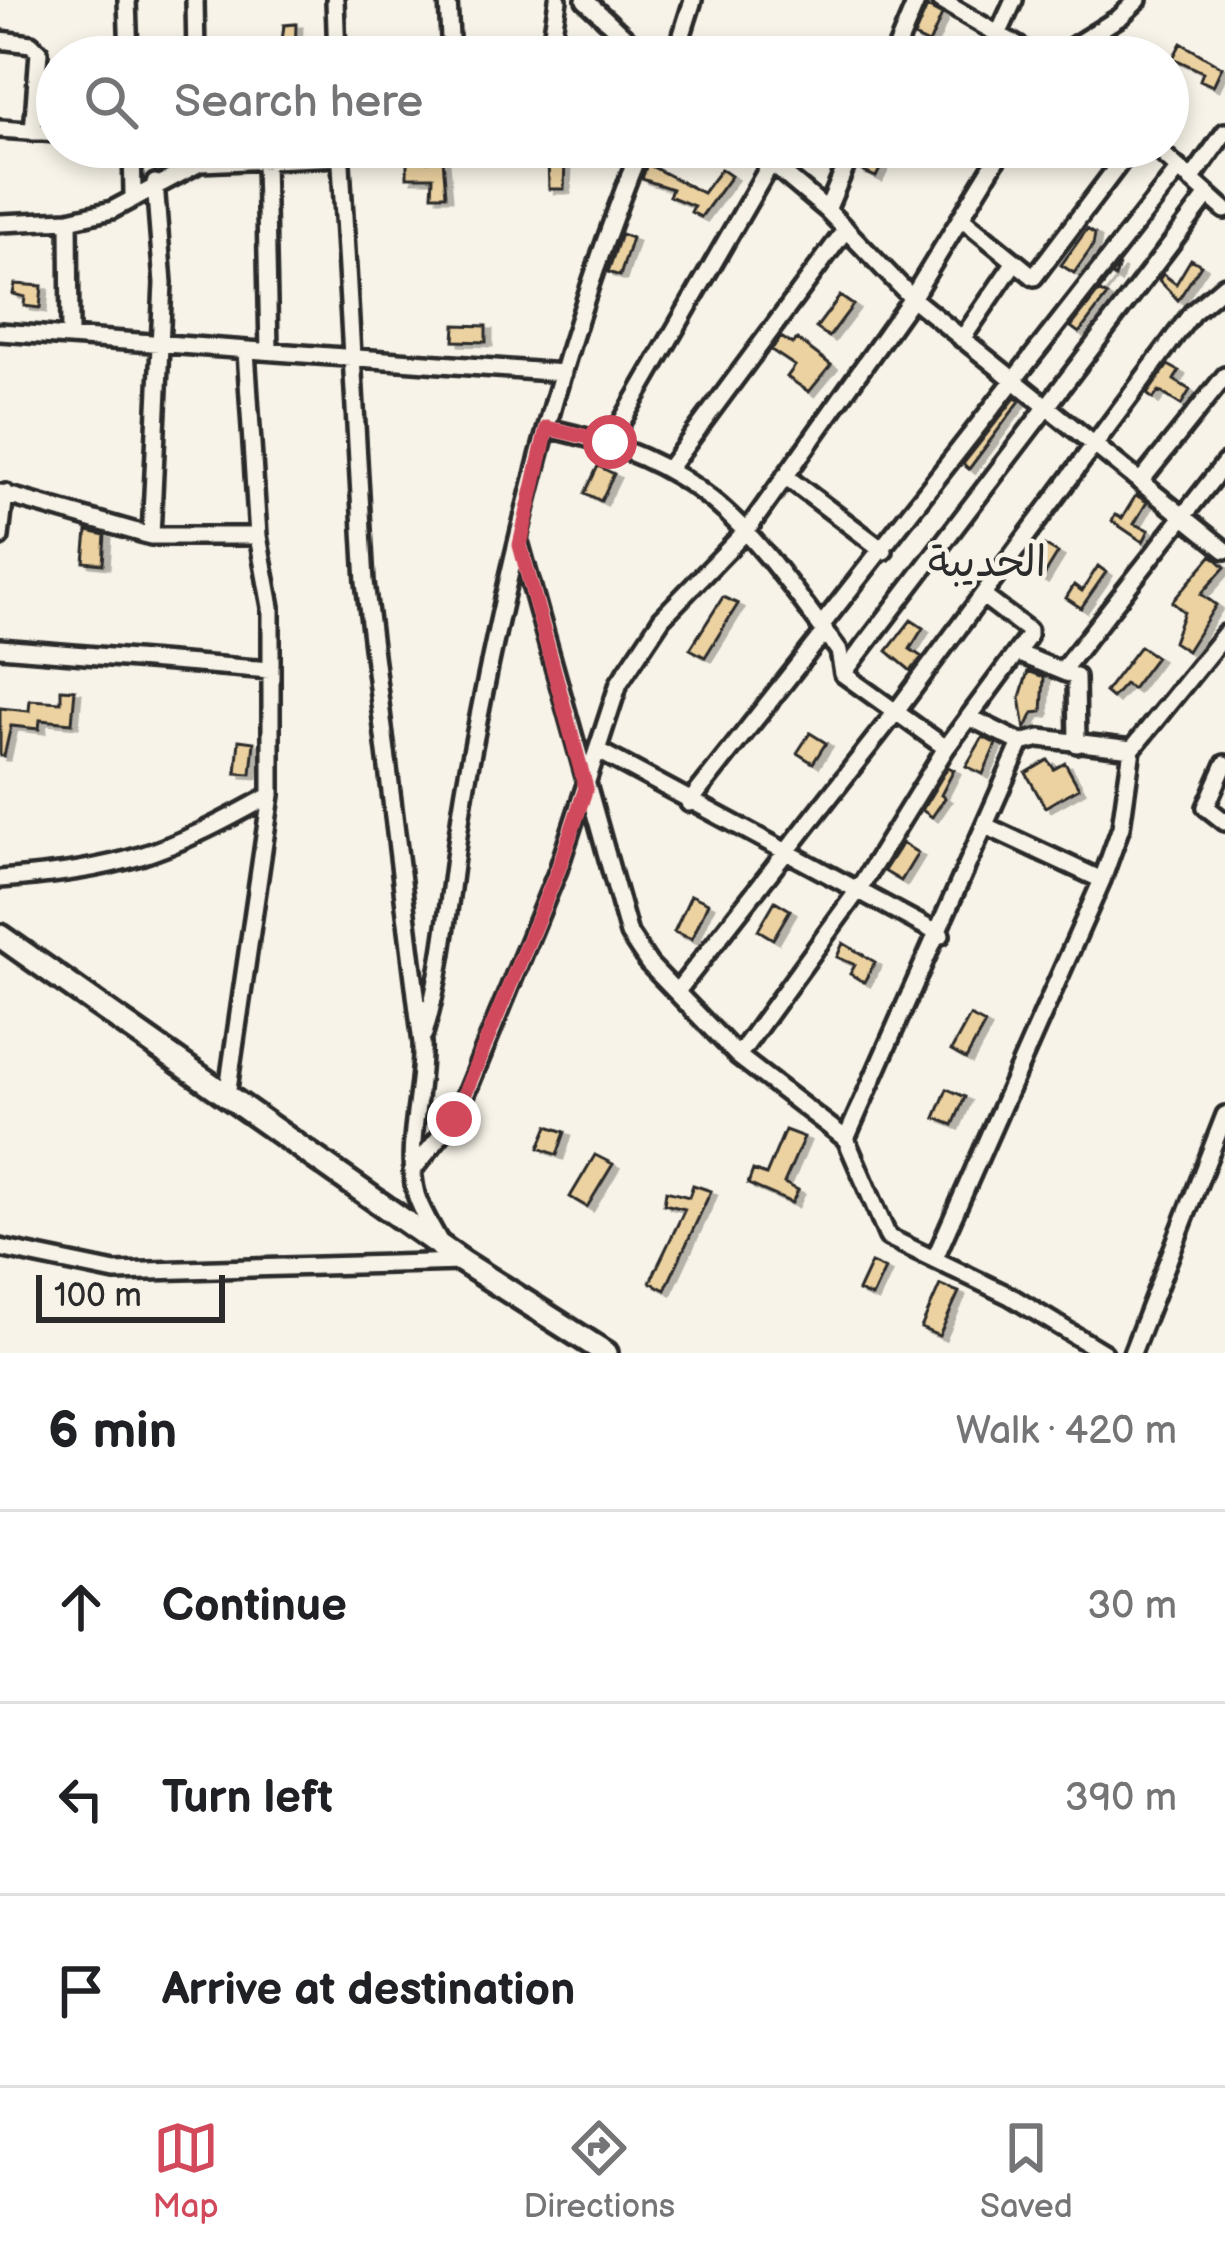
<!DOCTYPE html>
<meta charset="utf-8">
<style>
:root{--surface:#fff;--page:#f2f2f2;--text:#202124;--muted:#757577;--line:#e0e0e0;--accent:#d1495b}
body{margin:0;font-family:"Balsamiq Sans","Playpen Sans Arabic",sans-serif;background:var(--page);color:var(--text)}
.scale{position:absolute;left:36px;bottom:30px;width:189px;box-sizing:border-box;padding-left:12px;border:6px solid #2b2b2b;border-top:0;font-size:33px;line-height:42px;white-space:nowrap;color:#2b2b2b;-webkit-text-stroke:9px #f7f3e8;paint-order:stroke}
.stop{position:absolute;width:36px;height:36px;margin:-27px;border:9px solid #d1495b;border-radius:50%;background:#fff}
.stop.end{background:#d1495b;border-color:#fff;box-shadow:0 3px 12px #0008}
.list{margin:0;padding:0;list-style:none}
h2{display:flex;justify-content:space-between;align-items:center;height:156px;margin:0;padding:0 48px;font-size:51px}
h2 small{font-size:39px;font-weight:400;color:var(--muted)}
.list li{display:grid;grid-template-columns:78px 1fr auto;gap:36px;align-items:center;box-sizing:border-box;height:192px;padding:0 48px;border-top:3px solid var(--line)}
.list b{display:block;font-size:45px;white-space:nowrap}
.list em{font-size:39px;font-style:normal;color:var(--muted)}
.icon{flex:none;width:66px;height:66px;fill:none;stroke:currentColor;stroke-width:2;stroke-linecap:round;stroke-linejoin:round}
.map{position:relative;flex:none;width:1225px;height:1353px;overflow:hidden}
.search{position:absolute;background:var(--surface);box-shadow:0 6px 18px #0003;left:36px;right:36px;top:36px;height:132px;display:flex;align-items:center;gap:30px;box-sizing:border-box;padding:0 42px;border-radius:66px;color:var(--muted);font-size:45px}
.sheet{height:732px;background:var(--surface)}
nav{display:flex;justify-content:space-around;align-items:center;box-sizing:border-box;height:168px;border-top:3px solid var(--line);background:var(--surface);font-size:33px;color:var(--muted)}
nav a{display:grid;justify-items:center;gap:6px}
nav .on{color:var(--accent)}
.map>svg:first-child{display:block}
.building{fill:#ecd2a1;stroke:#2b2b2b;stroke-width:3;filter:url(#shadow)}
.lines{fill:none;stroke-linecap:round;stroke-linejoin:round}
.street-casing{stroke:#2b2b2b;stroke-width:24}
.secondary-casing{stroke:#2b2b2b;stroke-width:30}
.street{stroke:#f7f3e8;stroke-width:15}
.secondary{stroke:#f7f3e8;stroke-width:21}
.route{stroke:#d1495b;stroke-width:15}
.labels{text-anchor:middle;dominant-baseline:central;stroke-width:9;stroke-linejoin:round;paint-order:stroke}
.quarter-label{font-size:42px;fill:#2b2b2b;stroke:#f7f3e8}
</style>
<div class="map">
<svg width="1225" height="1353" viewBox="0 0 1225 1353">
<defs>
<filter id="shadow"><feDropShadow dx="6" dy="4" stdDeviation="0" flood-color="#0004"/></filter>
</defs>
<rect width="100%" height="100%" fill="#f7f3e8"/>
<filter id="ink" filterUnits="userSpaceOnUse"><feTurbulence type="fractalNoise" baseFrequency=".00833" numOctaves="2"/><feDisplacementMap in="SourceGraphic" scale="24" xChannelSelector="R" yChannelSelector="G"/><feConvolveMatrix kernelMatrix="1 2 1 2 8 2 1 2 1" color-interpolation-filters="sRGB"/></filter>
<g filter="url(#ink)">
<path class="building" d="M927 7 942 15 929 44 914 37Z
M296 24 295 57H280L284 25Z
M1181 43 1222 67 1213 86 1200 80 1203 72 1173 58Z
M428 147H442L446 195H432L433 177H407V161H428Z
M869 147 887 155 876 177 858 169Z
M548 160 565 161 564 189H549Z
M647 164 703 193 721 169 731 176 701 217 691 212 694 206 669 196 672 189 642 179Z
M1087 229 1095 234 1093 246 1074 273 1061 265Z
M621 234 632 238 620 276 608 272Z
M1191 259 1201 265 1178 300 1159 280 1163 274 1176 284Z
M1119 265 1115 278 1111 275 1099 291 1107 296 1079 333 1071 327Z
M15 284 42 286 40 308 24 306 25 297 13 294Z
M840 296 853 305 829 337 816 328Z
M455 325 486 326V342L454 341Z
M781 337 792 344 797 339 831 365 809 392 787 377 795 366 771 350Z
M1168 365 1179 371 1174 380 1190 390 1181 405 1159 391 1153 399 1147 394Z
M1015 398 1020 401 969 469 963 464Z
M598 466 614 474 601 501 585 493Z
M1136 495 1147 502 1134 524 1149 530 1143 542 1112 521 1115 515 1122 518Z
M87 531 105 535 103 564 84 562Z
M1044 545 1058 553 1042 579 1028 571Z
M1212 555 1225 567 1201 594 1216 605 1187 651 1173 642 1184 612 1172 602Z
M1098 566 1106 572 1081 608 1066 598 1074 585 1082 591Z
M723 597 738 604 705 657 690 649Z
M911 620 923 628 910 649 922 657 911 671 887 651Z
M1140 646 1156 657 1132 689 1125 684 1112 698 1105 692Z
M1028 671 1044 677 1042 712 1033 713 1025 730 1020 697Z
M61 689 75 690 72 723 40 720 39 729 11 726 4 756H0V708L29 711 30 700 61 702Z
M810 733 826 743 813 763 797 753Z
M983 737 996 744 983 774 966 766Z
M239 740 254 742 251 774 236 773Z
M1048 760 1054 769 1065 763 1079 788 1045 807 1026 773Z
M948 767 954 770 941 795 945 798 932 817 922 810Z
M902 843 918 853 901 881 884 871Z
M691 895 708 903 692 939 674 932Z
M775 901 790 910 773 939 758 930Z
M843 943 875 962 864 982 850 974 855 965 837 957Z
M970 1016 985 1024 966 1059 951 1051Z
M947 1089 965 1097 953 1125 935 1118Z
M548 1126 565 1132 557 1155 539 1148Z
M785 1130 804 1137 784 1183 798 1190 792 1203 748 1184 753 1170 766 1175Z
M595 1155 613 1164 587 1207 570 1197Z
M693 1185 711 1191 665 1290 650 1282 685 1209 664 1204 666 1191 689 1197Z
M871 1263 885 1269 872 1297 858 1291Z
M940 1285 959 1292 939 1336 921 1328Z"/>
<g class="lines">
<g class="street-casing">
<path id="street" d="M127 0 129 57
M195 0 196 57
M335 0 337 57
M448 0 451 57
M585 0 646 57
M940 0 1037 57
M998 35 1014 0
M0 40 31 44 39 52 33 132
M549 57 558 0
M675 57 693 0
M893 57 917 0
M1056 57 1120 17 1138 0
M0 129 57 133
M132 147 133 194
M340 147 365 582 422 1043C424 1091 404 1147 416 1194 421 1211 433 1229 441 1245
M752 147 827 210 912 298 1225 550
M1155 147 1225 210
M265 160 269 351
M1191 180 1225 132
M827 210 854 147
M69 220 70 337
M964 220 1034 277 1132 147
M0 223 69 220 112 210 200 163 340 157
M0 332 563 373
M962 339 1014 263
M547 428C707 462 747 526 839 651L843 674 946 748
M610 442 771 163
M669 468 846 229
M785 476 884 551
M1140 482 1225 376
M0 493 151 536H258
M151 536 163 283 155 183
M0 537 5 493
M520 545 629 934 649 964 738 1056 846 1139 888 1237 1010 1296 1104 1353
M821 626 1179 169
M0 648 270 670
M1017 653 1076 677 1077 744
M1064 668 1225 463
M843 674 1208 195
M969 717 1021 743 1040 738 1132 749 1225 634
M597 750 941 935
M1225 764 1206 807 1225 822
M689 803 825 631
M986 826 1102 880
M0 879C122 869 164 855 271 795
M678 990 895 713 1192 313 1225 285
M424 1034C449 949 451 860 468 773 508 561 560 347 641 147
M738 1056 859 889 946 748 1028 637V630L983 596
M227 1096 271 795V607L258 536 246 351
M846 1139 1021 743
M412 1171 454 1119 467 1091 558 870 619 683 662 618 748 529 912 298 1004 147
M0 1248 115 1272 462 1262
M935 1258 1102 880 1121 827 1132 749
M1132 1353 1225 1115"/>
</g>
<g class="secondary-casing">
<path id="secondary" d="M0 936 463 1262 606 1353"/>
</g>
<use href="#street" class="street"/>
<use href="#secondary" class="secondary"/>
</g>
</g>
<g class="lines" filter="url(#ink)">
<path class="route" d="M454 1119 558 870 586 788 520 545 547 428 610 442"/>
</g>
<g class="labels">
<g class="quarter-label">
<text x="987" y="563">الحديبة</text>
</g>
</g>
</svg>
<div class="scale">100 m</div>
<div class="stop" style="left:610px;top:442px"></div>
<div class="stop end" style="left:454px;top:1119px"></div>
<div class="search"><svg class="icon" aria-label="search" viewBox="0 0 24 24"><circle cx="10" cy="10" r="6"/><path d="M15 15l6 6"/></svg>Search here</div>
</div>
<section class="sheet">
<h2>6 min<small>Walk · 420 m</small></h2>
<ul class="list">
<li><svg class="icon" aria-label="ahead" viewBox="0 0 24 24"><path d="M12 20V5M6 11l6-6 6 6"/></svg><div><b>Continue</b></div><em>30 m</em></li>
<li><svg class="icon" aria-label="left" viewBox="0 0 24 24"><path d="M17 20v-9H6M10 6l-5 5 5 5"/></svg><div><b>Turn left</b></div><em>390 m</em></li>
<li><svg class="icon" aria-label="arrive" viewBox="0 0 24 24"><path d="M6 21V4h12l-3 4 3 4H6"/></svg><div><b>Arrive at destination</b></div></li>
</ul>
</section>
<nav>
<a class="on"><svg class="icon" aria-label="map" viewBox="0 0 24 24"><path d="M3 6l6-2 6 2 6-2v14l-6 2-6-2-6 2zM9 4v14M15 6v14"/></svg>Map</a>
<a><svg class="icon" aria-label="directions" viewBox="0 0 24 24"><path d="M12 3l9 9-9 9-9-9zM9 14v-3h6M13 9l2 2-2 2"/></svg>Directions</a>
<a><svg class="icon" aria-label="saved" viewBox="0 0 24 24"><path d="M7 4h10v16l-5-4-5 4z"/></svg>Saved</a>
</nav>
